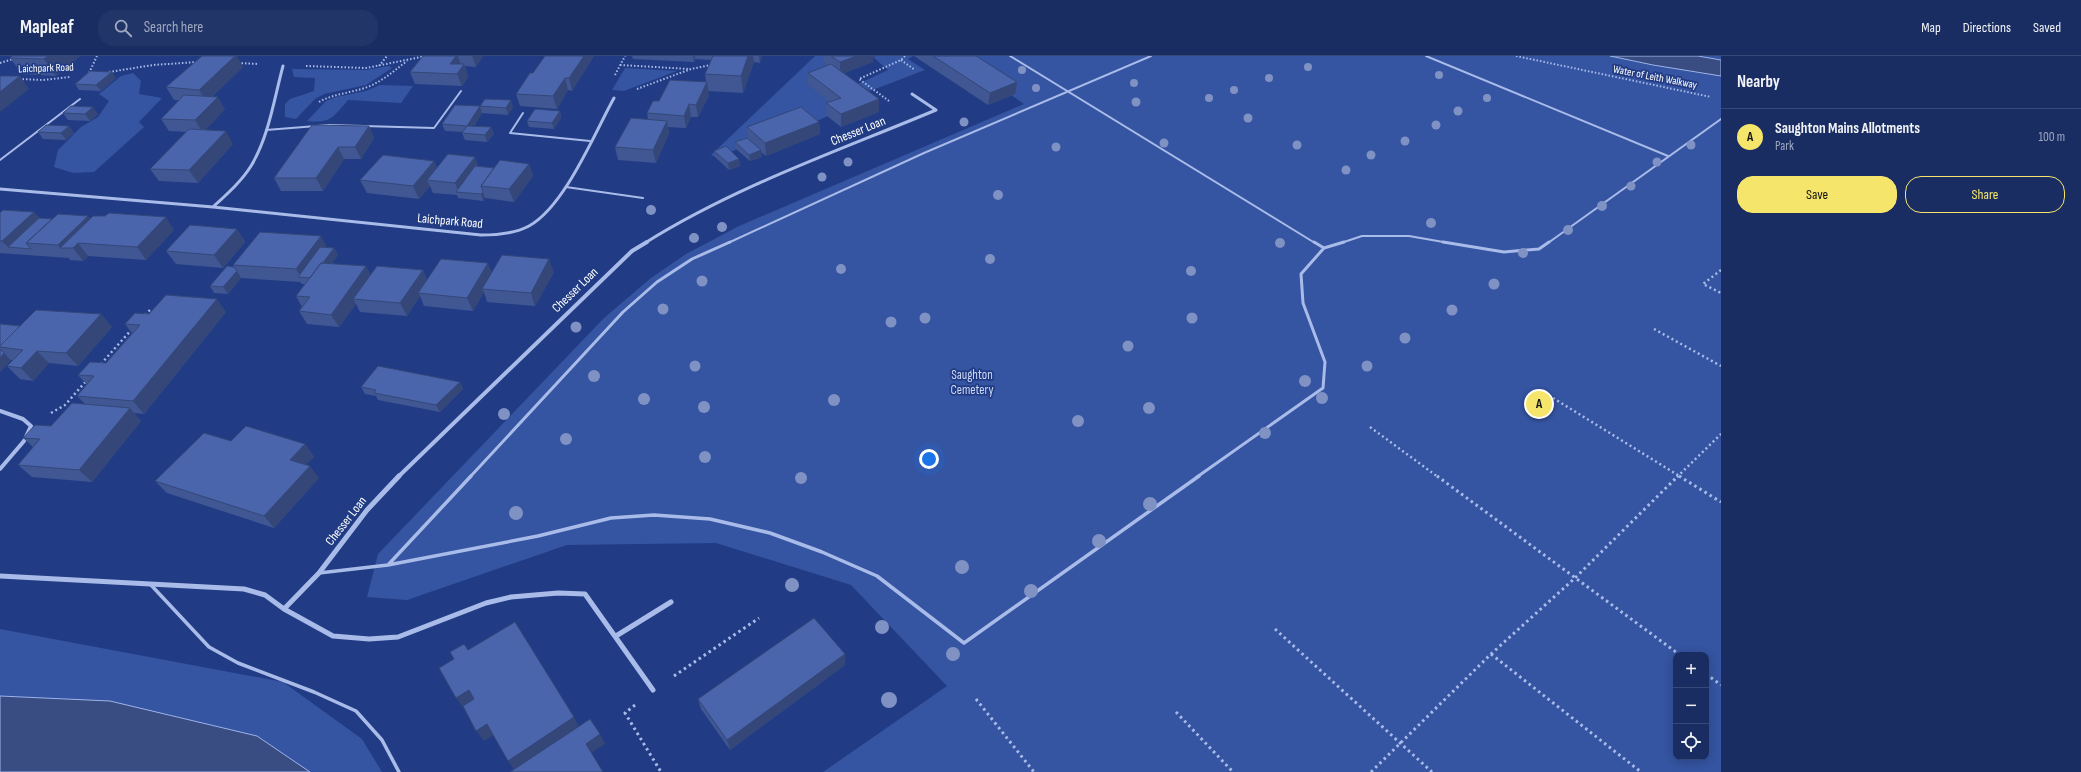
<!DOCTYPE html>
<meta charset="utf-8">
<style>
:root{--surface:#192d63;--page:#223569;--text:#f1f3f6;--muted:#9fa8be;--line:#374978;--accent:#f5e56b}
body{margin:0;font-family:"Sofia Sans Condensed",sans-serif;background:var(--page);color:var(--text)}
.controls{position:absolute;right:12px;bottom:12px;display:grid;overflow:hidden;border-radius:8px;box-shadow:0 2px 10px #0003}
.controls button{width:36px;height:36px;display:grid;place-items:center;padding:0;border:0;border-bottom:1px solid var(--line);background:var(--surface);color:var(--text);font:20px sans-serif}
.you{position:absolute;left:929px;top:403px;width:14px;height:14px;margin:-10px;border:3px solid #fff;border-radius:50%;background:#1a73e8;box-shadow:0 0 0 6px #1a73e833}
.badge{display:grid;place-items:center;width:26px;height:26px;border-radius:50%;background:var(--accent);color:#111;font-size:13px;font-weight:700}
.pin{position:absolute;translate:-50% -50%;border:2px solid #fff;box-shadow:0 1px 4px #0006}
.list{margin:0;padding:0;list-style:none}
h2{display:flex;justify-content:space-between;align-items:center;height:52px;margin:0;padding:0 16px;font-size:17px}
h2 small{font-size:13px;font-weight:400;color:var(--muted)}
.list li{display:grid;grid-template-columns:26px 1fr auto;gap:12px;align-items:center;box-sizing:border-box;height:56px;padding:0 16px;border-top:1px solid var(--line)}
.list b{display:block;font-size:15px;white-space:nowrap}
.list p{margin:0;font-size:13px;white-space:nowrap;color:var(--muted)}
.list em{font-size:13px;font-style:normal;color:var(--muted)}
.actions{display:flex;gap:8px;padding:12px 16px}
.actions a{flex:1;padding:9px 0;border:1px solid var(--accent);border-radius:16px;text-align:center;font-size:14px;color:var(--accent)}
.actions .main{background:var(--accent);color:#111}
.icon{flex:none;width:22px;height:22px;fill:none;stroke:currentColor;stroke-width:2;stroke-linecap:round;stroke-linejoin:round}
.map{position:relative;flex:none;width:1721px;height:716px;overflow:hidden}
header{display:flex;align-items:center;gap:24px;box-sizing:border-box;height:56px;padding:0 20px;background:var(--surface);border-bottom:1px solid var(--line)}
header strong{font-size:19px}
nav{display:flex;gap:22px;margin-inline-start:auto;font-size:14px}
.search{width:280px;height:36px;background:var(--page);display:flex;align-items:center;gap:10px;box-sizing:border-box;padding:0 14px;border-radius:16px;color:var(--muted);font-size:15px}
main{display:flex}
aside{flex:1;background:var(--surface)}
.map>svg:first-child{display:block}
.green{fill:#3554a1;fill-rule:evenodd}
.water{fill:#3a4d83;stroke:#9db4ea}
.lines{fill:none;stroke-linecap:round;stroke-linejoin:round}
.path-far2{stroke:#a9bbe9;stroke-width:2;stroke-dasharray:1.5 2;stroke-linecap:butt}
.path-far1{stroke:#a9bbe9;stroke-width:2.5;stroke-dasharray:2 3;stroke-linecap:butt}
.path{stroke:#a9bbe9;stroke-width:3;stroke-dasharray:2.5 3.5;stroke-linecap:butt}
.service-far2{stroke:#a9bbe9;stroke-width:2}
.service-far1{stroke:#a9bbe9;stroke-width:3}
.service{stroke:#a9bbe9;stroke-width:3.5}
.minor-far2{stroke:#a9bbe9;stroke-width:3}
.minor-far1{stroke:#a9bbe9;stroke-width:4}
.minor{stroke:#a9bbe9;stroke-width:5}
.tree{fill:#8092c3}
.wall{fill:#405794}
.shaded-wall{fill:#344778}
.building{fill:#4a65ac;stroke:#344778}
.labels{text-anchor:middle;dominant-baseline:central;stroke-width:3.5;stroke-linejoin:round;paint-order:stroke}
.far-street-label{font-size:11px;fill:#fff;stroke:#213c84}
.street-label{font-size:13px;fill:#fff;stroke:#213c84}
.park-label{font-size:13px;fill:#cdd9f7;stroke:#213c84}
</style>
<header>
<strong>Mapleaf</strong>
<div class="search"><svg class="icon" aria-label="search" viewBox="0 0 24 24"><circle cx="10" cy="10" r="6"/><path d="M15 15l6 6"/></svg>Search here</div>
<nav><a>Map</a><a>Directions</a><a>Saved</a></nav>
</header>
<main>
<div class="map">
<svg width="1721" height="716" viewBox="0 0 1721 716">
<rect width="100%" height="100%" fill="#213c84"/>
<path class="green" d="M815 0H839L823 6 838 17 841 54 808 69 715 101 711 99Z
M876 0H913L908 3 925 14 870 35 858 28 888 14 873 1Z
M955 0H1721V716H823L947 630 851 529 716 487 567 489 407 544 367 541 378 498 604 262 651 222 686 198 739 170 1024 48 1011 39 1014 38ZM1676 599H1706V701H1676Z
M389 10 392 12 366 29 324 38 315 43 296 63 285 61V48L290 43 314 35 315 22 294 21 292 13 366 14Z
M625 12 677 15 624 35 612 34Z
M133 17 141 25 139 38 162 42 139 66 144 71 94 116 73 117 54 111 58 94 81 71 98 61 109 45 99 38 121 20Z
M380 29 413 30 401 47 348 44C334 60 331 68 307 65L326 45 336 41 366 35Z
M0 573 283 626 362 683 382 716H0Z"/>
<path class="water" d="M1610 0H1698L1721 4V20L1653 9Z
M0 640 110 645 257 680 310 716H0Z"/>
<g class="lines">
<path class="path-far2" d="M1516 0 1711 41
M901 4 915 14
M0 7 13 3
M238 7 259 8
M620 9 689 13
M306 10 366 12 426 0
M379 10 387 0
M109 16 153 9 197 6
M89 17 97 0
M615 19 625 0
M19 23 43 24 70 21
M637 33 691 13 711 9
M889 45 859 23 901 4 905 0
M319 46C335 37 353 37 370 30 384 24 395 14 407 5"/>
<path class="path-far1" d="M1721 214 1703 228 1721 237
M145 259 151 253
M1654 273 1721 310
M101 308 132 273
M1553 342 1681 421
M51 357 65 349 87 324
M1370 371 1438 421
M1677 421 1721 378"/>
<path class="path" d="M1437 420 1680 599
M1679 420 1721 446
M1275 573 1432 716
M1491 598 1641 716
M1706 618 1721 629
M674 620 759 562
M976 643 1034 716
M635 649 625 657 661 716
M1176 656 1233 716
M1371 716 1491 598 1575 522 1678 420"/>
<path class="service-far2" d="M1010 0 1315 187
M1426 0 1668 100
M523 57 510 77 590 85
M266 74 329 69 434 72 461 35
M0 104 80 43
M566 131 643 142
M728 187 924 97 1151 0
M1341 187 1362 180H1409L1449 187
M1548 187 1721 63"/>
<path class="service-far1" d="M1314 186 1324 192
M1443 186 1504 196 1539 193 1549 186
M470 421 623 256 657 226 692 203 730 186
M1197 421 1323 332 1325 306 1303 247 1301 218 1324 192 1344 186"/>
<path class="service" d="M388 509 538 480 611 462 654 459 710 463 770 477 822 496 877 520 964 587 1199 420
M319 517 388 509 471 420
M151 529 209 591 238 607 314 636 356 655 382 684 399 716"/>
<path class="minor-far2" d="M0 133 213 151 481 179C497 179 514 178 529 170 565 150 594 78 614 42
M213 151C226 139 241 126 251 110 269 80 274 43 283 10
M645 187C736 130 838 95 936 54L912 38"/>
<path class="minor-far1" d="M0 355 23 363 31 370 24 385 0 413
M398 421 632 195 647 186"/>
<path class="minor" d="M0 520 244 533 265 539 284 553 333 580 369 583 398 581 486 547 511 541 558 537 585 538 653 634
M284 553 319 517 367 454 399 420
M616 580 671 546"/>
</g>
<g class="tree">
<circle cx="1308" cy="11" r="4"/>
<circle cx="1022" cy="14" r="4"/>
<circle cx="1439" cy="19" r="4"/>
<circle cx="1269" cy="22" r="4"/>
<circle cx="1134" cy="27" r="4"/>
<circle cx="1036" cy="32" r="4"/>
<circle cx="1234" cy="34" r="4"/>
<circle cx="1209" cy="42" r="4"/>
<circle cx="1487" cy="42" r="4"/>
<circle cx="1136" cy="46" r="4.5"/>
<circle cx="1458" cy="55" r="4.5"/>
<circle cx="1248" cy="62" r="4.5"/>
<circle cx="964" cy="66" r="4.5"/>
<circle cx="1436" cy="69" r="4.5"/>
<circle cx="1405" cy="85" r="4.5"/>
<circle cx="1164" cy="87" r="4.5"/>
<circle cx="1297" cy="89" r="4.5"/>
<circle cx="1691" cy="89" r="4.5"/>
<circle cx="1056" cy="91" r="4.5"/>
<circle cx="1371" cy="99" r="4.5"/>
<circle cx="848" cy="106" r="4.5"/>
<circle cx="1657" cy="106" r="4.5"/>
<circle cx="1346" cy="114" r="4.5"/>
<circle cx="822" cy="121" r="4.5"/>
<circle cx="1631" cy="130" r="4.5"/>
<circle cx="998" cy="139" r="5"/>
<circle cx="1602" cy="150" r="5"/>
<circle cx="651" cy="154" r="5"/>
<circle cx="1431" cy="167" r="5"/>
<circle cx="722" cy="171" r="5"/>
<circle cx="1568" cy="174" r="5"/>
<circle cx="694" cy="182" r="5"/>
<circle cx="1280" cy="187" r="5"/>
<circle cx="1523" cy="197" r="5"/>
<circle cx="990" cy="203" r="5"/>
<circle cx="841" cy="213" r="5"/>
<circle cx="1191" cy="215" r="5"/>
<circle cx="702" cy="225" r="5.5"/>
<circle cx="1494" cy="228" r="5.5"/>
<circle cx="663" cy="253" r="5.5"/>
<circle cx="1452" cy="254" r="5.5"/>
<circle cx="925" cy="262" r="5.5"/>
<circle cx="1192" cy="262" r="5.5"/>
<circle cx="891" cy="266" r="5.5"/>
<circle cx="576" cy="271" r="5.5"/>
<circle cx="1405" cy="282" r="5.5"/>
<circle cx="1128" cy="290" r="5.5"/>
<circle cx="695" cy="310" r="5.5"/>
<circle cx="1367" cy="310" r="5.5"/>
<circle cx="594" cy="320" r="6"/>
<circle cx="1305" cy="325" r="6"/>
<circle cx="1322" cy="342" r="6"/>
<circle cx="644" cy="343" r="6"/>
<circle cx="834" cy="344" r="6"/>
<circle cx="704" cy="351" r="6"/>
<circle cx="1149" cy="352" r="6"/>
<circle cx="504" cy="358" r="6"/>
<circle cx="1078" cy="365" r="6"/>
<circle cx="1265" cy="377" r="6"/>
<circle cx="566" cy="383" r="6"/>
<circle cx="705" cy="401" r="6"/>
<circle cx="801" cy="422" r="6"/>
<circle cx="1150" cy="448" r="7"/>
<circle cx="516" cy="457" r="7"/>
<circle cx="1099" cy="485" r="7"/>
<circle cx="962" cy="511" r="7"/>
<circle cx="792" cy="529" r="7"/>
<circle cx="1031" cy="535" r="7"/>
<circle cx="882" cy="571" r="7"/>
<circle cx="953" cy="598" r="7"/>
<circle cx="889" cy="644" r="8"/>
</g>
<path class="wall" d="M80 0 56 20 22 18 10 2Z
M423 0H483L476 11 465 10 468 21 462 30 415 28 410 16Z
M545 0H594L572 35 568 34 557 53 520 50 516 38 533 17Z
M632 0H762L760 7 754 6 743 37 708 35 709 39 698 61H691L686 72 668 71 669 77 656 107 618 104 615 91 648 63 647 57 659 45 706 26 705 18 711 4 695 3 694 6 633 3Z
M823 0H873V6L844 17 879 43V56L841 71 827 60 826 47 830 46 808 29V17L828 10 823 6Z
M914 0H976L1017 26 1015 38 988 49Z
M243 11 212 41 225 53 205 74 233 88 198 127 159 125 150 113 186 76 169 75 161 63 180 44H174L166 31Z
M116 22 101 35 79 34 75 28Z
M480 50 513 51 508 59 482 57 474 70 491 71 494 78 487 86 465 84 462 77 463 76 445 75 442 68Z
M560 55 561 62 554 73 529 71 527 65Z
M63 57 98 58 90 65 68 64Z
M819 66 820 78 766 100 761 96 762 101 750 105 736 93 735 86 748 83 747 71Z
M69 70 74 77 66 84 43 83 38 76Z
M369 70 374 82 361 103H344L323 135H281L274 122Z
M714 95 739 103 740 110 729 114 715 101Z
M475 101 478 110 494 112 529 108 533 120 514 146 485 142 483 145 458 142 457 139 433 137 430 130 419 143 367 137 360 124 434 105 437 112Z
M34 156 39 162 52 163 90 162 174 174 146 204 88 200 83 205 70 204 69 202 0 197V157Z
M237 173 245 186 223 212 176 208 166 195Z
M327 191 334 192 338 199 332 207 371 219 423 214 427 224 492 217 554 216 535 250 487 246 484 236 473 255 424 250 420 240 407 260 360 256 356 248 339 271 307 268 299 255 302 251 296 240 305 228H302L300 226 241 222 228 238 214 237 210 230 234 211 233 209Z
M226 256 144 358 134 357 141 365 92 426 32 421 18 409 33 391 23 382 51 370 85 348 77 340 87 329 78 319 106 307 132 277 125 268 149 258Z
M101 258 112 271 78 310 49 307 33 325 20 323 7 310 13 304H11L1 315H0V268L20 270Z
M460 326 463 333 440 356 378 344 376 340 365 338 361 331Z
M231 385 305 388 314 401 306 408 319 422 274 472 167 437 155 425Z
M845 598V609L730 694 701 653 698 643Z"/>
<path class="shaded-wall" d="M48 0H80L56 20 44 3Z
M235 0H237L243 11 207 46 199 34Z
M456 0H458L461 10 450 8Z
M472 0H483L476 11Z
M584 0H594L572 35 569 22Z
M693 0H695V3L694 6Z
M748 0H753L754 6 743 37 741 20Z
M759 0H762L760 7Z
M857 0H873V6L840 19V6Z
M464 8 468 21 462 30 457 18Z
M112 16 116 22 101 35 96 29Z
M20 20 29 33 0 56V36Z
M565 22 568 34 557 53 553 40Z
M707 26 709 39 698 61 696 49Z
M1017 26 1015 38 988 49 990 37Z
M218 41 225 53 203 77 195 64Z
M879 43V56L841 71V58Z
M511 44 513 51 508 59 506 52Z
M689 48 691 61 686 72 684 60Z
M480 50 482 57 470 76 467 70Z
M93 51 98 58 90 65 85 58Z
M560 55 561 62 554 73 552 67Z
M667 65 669 77 656 107 653 94Z
M819 66 820 78 766 100 765 87Z
M69 70 74 77 66 84 61 77Z
M369 70 374 82 361 103 355 91Z
M491 71 494 78 487 86 485 79Z
M226 75 233 88 198 127 189 114Z
M338 91 344 103 323 135 316 122Z
M761 94 762 101 750 105 749 99Z
M475 101 480 114 459 136 455 127Z
M739 103 740 110 729 114 728 107Z
M434 105 439 118 427 124 430 130 419 143 413 130Z
M529 108 533 120 514 146 509 133Z
M483 136 485 142 483 145 481 138Z
M34 156 45 169 8 191 2 185Z
M88 160 98 173 78 187 88 200 83 205 73 192H60L58 189Z
M166 161 174 174 146 204 137 191Z
M237 173 245 186 223 212 214 199Z
M321 180 328 193 301 221 296 213Z
M334 192 338 199 316 229 312 222Z
M549 203 554 216 535 250 531 237Z
M488 207 493 220 482 233 484 236 473 255 467 242Z
M366 210 373 223 353 243 356 248 339 271 331 259Z
M423 214 428 227 418 237 420 240 407 260 400 247Z
M237 215 241 222 228 238 223 231Z
M217 243 226 256 144 358 133 345Z
M101 258 112 271 78 310 66 297Z
M37 295 49 307 33 325 21 312Z
M4 297 11 304 1 315 0 314V302Z
M460 326 463 333 440 356 436 349Z
M130 352 141 365 92 426 79 414Z
M305 388 314 401 299 416 290 404Z
M310 410 319 422 274 472 264 460Z
M845 598V609L730 694 727 684Z
M469 634 476 645 464 653 456 642Z
M574 661 579 671 515 715 508 705Z
M487 668 495 678 484 685 476 675Z
M600 678 605 688 591 697 586 688Z"/>
<path class="building" d="M12 0H48L44 3 10 2Z
M202 0H235L199 34 166 31Z
M423 0H456L450 8H464L457 18 410 16Z
M545 0H584L569 22H565L553 40 516 38 530 17H533Z
M713 0H748L741 20 705 18Z
M831 0H857L840 6Z
M933 0H976L1017 26 990 37Z
M831 8 879 43 841 58 826 47 841 42 808 17Z
M90 15 112 16 96 29 75 28Z
M0 20H20L0 36Z
M670 24 707 26 696 49 689 48 684 60 647 57 653 45H659Z
M184 39 218 41 195 64 161 63Z
M485 43 511 44 506 52 480 50 467 70 491 71 485 79 462 77 467 70 442 68 455 49 480 50Z
M71 50 93 51 85 58 63 57Z
M801 51 819 66 765 87 747 71Z
M535 53 560 55 552 67 527 65Z
M631 62 667 65 653 94 615 91Z
M46 69 69 70 61 77 38 76Z
M312 69 369 70 355 91H338L316 122H274Z
M189 73 226 75 189 114 150 113Z
M747 82 761 94 749 99 735 86Z
M726 90 739 103 728 107 714 95Z
M448 98 475 101 455 127 427 124Z
M383 99 434 105 413 130 360 124Z
M500 104 529 108 509 133 481 130Z
M475 110 494 112 481 130 483 136 481 138 456 136Z
M3 154 34 156 2 185H0V157Z
M109 157 166 161 137 191 78 187 73 192H60L93 160H105Z
M58 158 88 160 58 189 26 187Z
M39 162 52 163 26 187 31 193 8 191Z
M190 169 237 173 214 199 166 195Z
M260 176 321 180 296 213 233 209Z
M320 191 334 192 323 207H321L310 222 298 221Z
M502 199 549 203 531 237 482 233Z
M441 203 488 207 467 242 418 237Z
M321 207 366 210 331 259 299 255 310 241 296 240Z
M227 210 234 211 237 215 223 231 210 230Z
M377 210 423 214 400 247 353 243Z
M166 239 217 243 133 345 77 340 94 320 78 319 90 306 106 307 140 269 125 268 135 257 149 258Z
M36 254 101 258 66 297 37 295 21 312 7 310 23 294 0 291V290Z
M0 268 20 270 0 290Z
M0 293 4 297 0 302Z
M378 310 460 326 436 349 374 337 376 334 361 331Z
M72 347 130 352 79 414 18 409 40 383 23 382 35 369 51 370Z
M246 370 305 388 290 404 310 410 264 460 155 425 204 377 231 385Z
M814 562 845 598 727 684 698 643Z
M515 566 574 661 508 705 487 668 476 675 463 650 474 643 469 634 456 642 439 612 454 603 450 596 464 588 468 594Z
M590 663 600 678 586 688 603 716H510Z"/>
<g class="labels">
<g class="far-street-label">
<text transform="translate(46 12) rotate(-2)">Laichpark Road</text>
<text transform="translate(1655 21) rotate(11)">Water of Leith Walkway</text>
</g>
<g class="street-label">
<text transform="translate(858 75) rotate(-22)">Chesser Loan</text>
<text transform="translate(450 165) rotate(5)">Laichpark Road</text>
<text transform="translate(575 234) rotate(-44)">Chesser Loan</text>
<text transform="translate(346 465) rotate(-52)">Chesser Loan</text>
</g>
<g class="park-label">
<text x="972" y="319">Saughton<tspan x="972" dy="15">Cemetery</tspan></text>
</g>
</g>
</svg>
<div class="controls">
<button>+</button>
<button>−</button>
<button><svg class="icon" aria-label="locate" viewBox="0 0 24 24"><circle cx="12" cy="12" r="6"/><path d="M12 2v4M12 18v4M2 12h4M18 12h4"/></svg></button>
</div>
<div class="you"></div>
<div class="pin badge" style="left:1539px;top:348px">A</div>
</div>
<aside>
<h2>Nearby<small></small></h2>
<ul class="list">
<li><span class="badge">A</span><div><b>Saughton Mains Allotments</b><p>Park</p></div><em>100 m</em></li>
</ul>
<div class="actions"><a class="main">Save</a><a>Share</a></div>
</aside>
</main>
